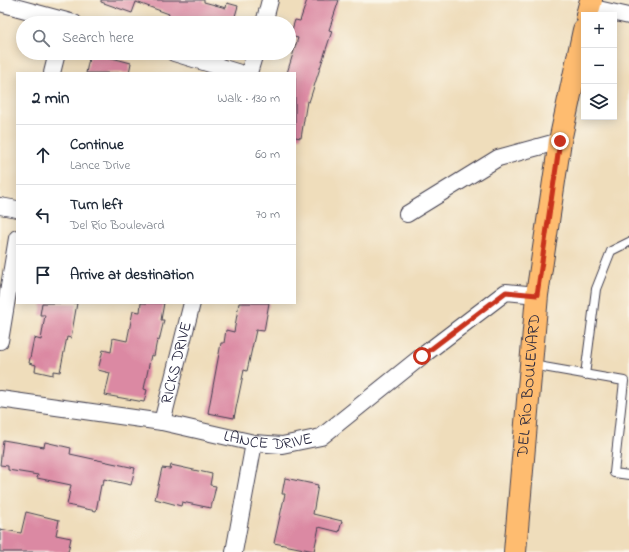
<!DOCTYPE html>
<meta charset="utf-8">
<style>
:root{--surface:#fff;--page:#f6f6f7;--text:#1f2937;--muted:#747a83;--line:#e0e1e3}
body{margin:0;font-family:"Indie Flower",sans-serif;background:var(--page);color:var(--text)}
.controls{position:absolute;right:12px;top:12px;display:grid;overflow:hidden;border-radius:0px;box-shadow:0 2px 10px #0003}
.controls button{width:36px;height:36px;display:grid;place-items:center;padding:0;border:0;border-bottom:1px solid var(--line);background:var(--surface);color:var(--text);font:20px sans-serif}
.stop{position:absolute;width:12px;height:12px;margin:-9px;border:3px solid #c8321e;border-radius:50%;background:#fff}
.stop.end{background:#c8321e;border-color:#fff;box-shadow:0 1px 4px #0008}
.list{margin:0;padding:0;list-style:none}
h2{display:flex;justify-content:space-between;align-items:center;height:52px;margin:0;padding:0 16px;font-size:17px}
h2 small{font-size:13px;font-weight:400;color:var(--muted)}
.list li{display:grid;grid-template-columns:26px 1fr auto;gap:12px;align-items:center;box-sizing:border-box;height:60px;padding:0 16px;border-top:1px solid var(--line)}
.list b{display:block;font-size:15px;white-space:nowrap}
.list p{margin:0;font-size:13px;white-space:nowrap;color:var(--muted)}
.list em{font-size:13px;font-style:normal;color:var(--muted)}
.icon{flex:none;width:22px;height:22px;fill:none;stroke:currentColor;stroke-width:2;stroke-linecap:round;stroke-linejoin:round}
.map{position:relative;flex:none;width:629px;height:552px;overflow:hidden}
.search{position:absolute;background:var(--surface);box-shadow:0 2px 10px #0003;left:16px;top:16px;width:280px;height:44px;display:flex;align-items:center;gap:10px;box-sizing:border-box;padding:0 14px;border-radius:22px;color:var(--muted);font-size:15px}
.panel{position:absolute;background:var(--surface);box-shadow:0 2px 10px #0003;left:16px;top:72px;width:280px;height:232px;border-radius:0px}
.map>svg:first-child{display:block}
.building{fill:#db89a3}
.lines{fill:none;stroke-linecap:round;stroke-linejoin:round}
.lane-casing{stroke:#413e4e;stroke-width:10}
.street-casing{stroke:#413e4e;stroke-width:18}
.primary-casing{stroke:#413e4e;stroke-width:24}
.lane{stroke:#fff;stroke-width:8}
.street{stroke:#fff;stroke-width:16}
.primary{stroke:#febc70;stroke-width:22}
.route{stroke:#c8321e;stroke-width:5}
.labels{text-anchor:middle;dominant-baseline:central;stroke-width:4;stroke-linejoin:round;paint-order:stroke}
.street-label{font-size:16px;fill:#22223b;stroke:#fbf7ec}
</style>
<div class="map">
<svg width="629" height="552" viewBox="0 0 629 552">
<rect width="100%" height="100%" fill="#fbf7ec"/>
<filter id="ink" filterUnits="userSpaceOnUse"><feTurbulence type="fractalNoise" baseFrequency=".025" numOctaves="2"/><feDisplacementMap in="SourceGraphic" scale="8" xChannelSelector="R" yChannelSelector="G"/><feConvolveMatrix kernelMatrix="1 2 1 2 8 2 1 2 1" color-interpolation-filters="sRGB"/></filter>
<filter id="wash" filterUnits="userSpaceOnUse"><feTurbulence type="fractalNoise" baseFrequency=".012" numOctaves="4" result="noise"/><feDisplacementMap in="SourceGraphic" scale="16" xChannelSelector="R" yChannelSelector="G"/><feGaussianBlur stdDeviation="0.9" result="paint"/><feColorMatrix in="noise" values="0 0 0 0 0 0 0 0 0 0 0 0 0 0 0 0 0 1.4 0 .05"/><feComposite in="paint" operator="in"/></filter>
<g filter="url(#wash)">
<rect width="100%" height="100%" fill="#efddbb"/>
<g id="blocks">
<path class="building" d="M101 0H204V2L226 8 227 3 238 6 233 23H178L167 20 169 14 136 2 132 13 101 2Z
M307 0H339L329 30 332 31 309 102 307 101 301 138 295 137V73H287L298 38 290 36 295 20 300 21Z
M90 53 108 56V57L131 63 129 73H86Z
M42 303H77L71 338 67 337 60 372 53 371V375L35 371 36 365 29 363 34 338 41 340 45 315H40Z
M141 303H164L161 320H164L159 341 157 340 154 356 151 355 144 389 147 390 144 402 105 395 110 373 98 370 103 350 111 352 113 338 127 341 133 311 140 312Z
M239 303H269L264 331 256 330 247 371 244 370 234 418 208 413 221 343H224L226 330 234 332Z
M3 440 44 447 45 442 71 448 70 454 135 468 131 485 104 479 103 485H101L96 511 67 505 71 485 37 478 38 475 8 470V466L0 465Z
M171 465 212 474 210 485 216 486 211 508 182 502 181 506 155 499 162 468 170 469Z
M285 478 318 485 313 514 342 521 339 532 319 527 314 551 274 543 285 494H282Z
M26 512 59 520 56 535 71 538 68 552H0V529L21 533Z"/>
</g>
</g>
<g filter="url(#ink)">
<use href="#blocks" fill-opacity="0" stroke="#413e4e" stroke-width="1"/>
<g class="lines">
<g class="lane-casing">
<path id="lane" d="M532 365 624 381 614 473 629 475
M585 375 596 289 611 251 629 242"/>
</g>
<g class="street-casing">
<g id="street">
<path d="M0 3 74 23"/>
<path d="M589 7 629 16"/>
<path d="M264 23 270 0"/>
<path d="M174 53 240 73"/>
<path d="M52 73 57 53"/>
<path d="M249 73 255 53"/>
<path d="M0 206 17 209"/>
<path d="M407 214 498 158 560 141"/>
<path d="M0 341 17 238"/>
<path id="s1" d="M0 399 162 422 254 443 282 445 321 437 422 356 506 292 537 295"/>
<path id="s2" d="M162 422 192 303"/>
<path d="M234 552 254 443"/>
</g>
</g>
<g class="primary-casing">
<g id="primary">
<path d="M587 15 591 0"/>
<path id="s3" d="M515 552 537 295 560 141 584 30"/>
</g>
</g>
<use href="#lane" class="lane"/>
<use href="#street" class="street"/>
<use href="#primary" class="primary"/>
</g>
</g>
<g class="lines" filter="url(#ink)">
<path class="route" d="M422 356 506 292 537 295 560 141"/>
</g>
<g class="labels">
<g class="street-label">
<text stroke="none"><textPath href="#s2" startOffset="61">RICKS DRIVE</textPath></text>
<text stroke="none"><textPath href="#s3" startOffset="167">DEL RÍO BOULEVARD</textPath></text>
<text stroke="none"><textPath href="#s1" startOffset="272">LANCE DRIVE</textPath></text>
</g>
</g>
</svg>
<div class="controls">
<button>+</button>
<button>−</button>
<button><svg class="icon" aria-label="layers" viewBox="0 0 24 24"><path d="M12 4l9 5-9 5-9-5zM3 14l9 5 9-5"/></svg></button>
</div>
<div class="stop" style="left:422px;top:356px"></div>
<div class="stop end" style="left:560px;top:141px"></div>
<div class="search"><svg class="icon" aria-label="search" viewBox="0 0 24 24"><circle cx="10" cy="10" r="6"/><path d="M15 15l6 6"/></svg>Search here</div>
<section class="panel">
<h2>2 min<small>Walk · 130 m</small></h2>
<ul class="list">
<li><svg class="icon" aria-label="ahead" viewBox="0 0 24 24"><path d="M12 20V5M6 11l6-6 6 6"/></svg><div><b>Continue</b><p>Lance Drive</p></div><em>60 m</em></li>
<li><svg class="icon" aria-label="left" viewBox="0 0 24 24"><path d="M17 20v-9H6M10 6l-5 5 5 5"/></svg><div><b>Turn left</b><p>Del Río Boulevard</p></div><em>70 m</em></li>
<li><svg class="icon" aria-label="arrive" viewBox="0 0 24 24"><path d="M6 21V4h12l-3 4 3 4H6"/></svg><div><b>Arrive at destination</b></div></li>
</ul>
</section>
</div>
